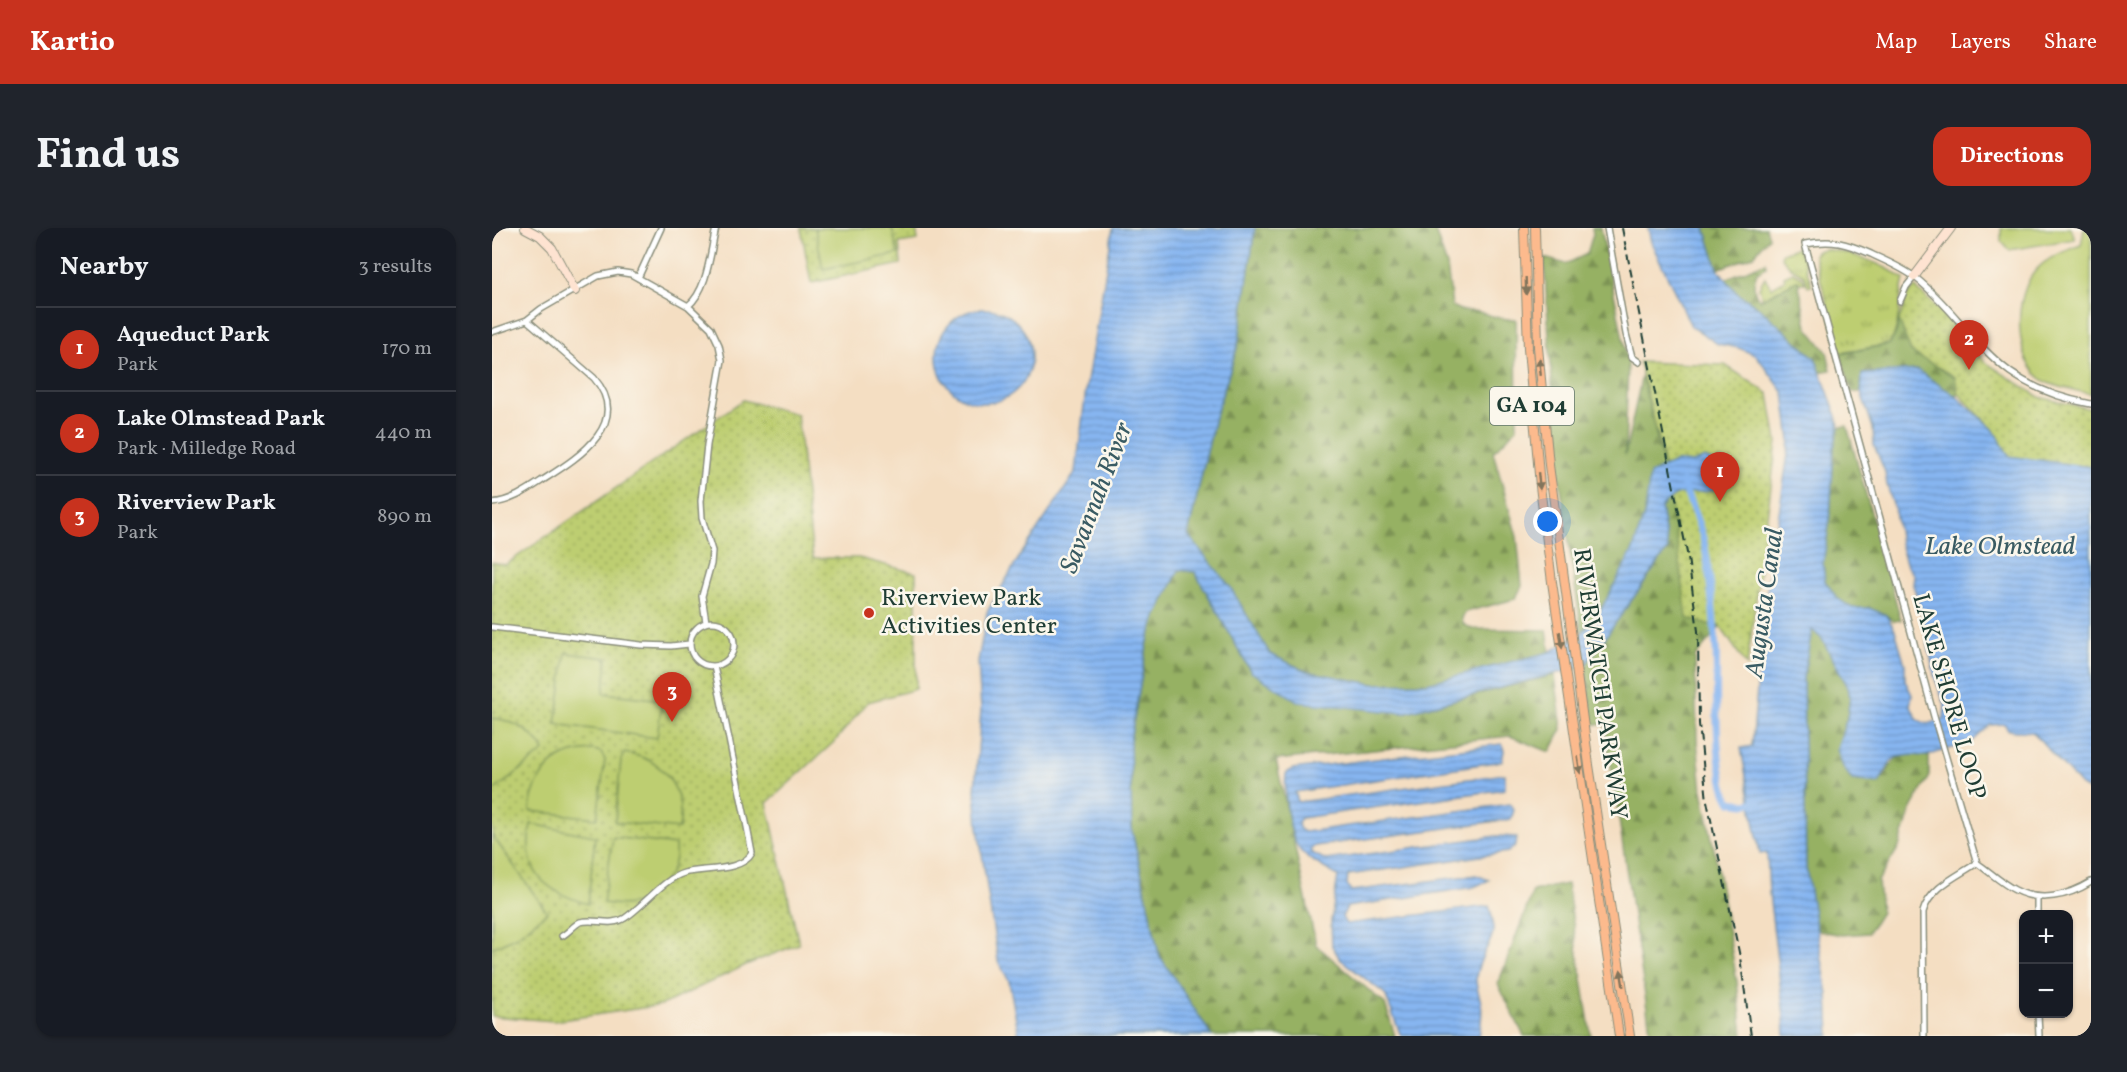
<!DOCTYPE html>
<meta charset="utf-8">
<style>
:root{--surface:#171b24;--page:#20242c;--text:#f1f3f6;--muted:#9ea1a6;--line:#363941;--accent:#c8321e}
body{margin:0;font-family:Vollkorn,serif;background:var(--page);color:var(--text)}
.controls{position:absolute;right:18px;bottom:18px;display:grid;overflow:hidden;border-radius:12px;box-shadow:0 2px 4px #0004}
.controls button{width:54px;height:54px;display:grid;place-items:center;padding:0;border:0;border-bottom:2px solid var(--line);background:var(--surface);color:var(--text);font:30px sans-serif}
.you{position:absolute;left:1056px;top:294px;width:21px;height:21px;margin:-15px;border:4px solid #fff;border-radius:50%;background:#1a73e8;box-shadow:0 0 0 9px #1a73e833}
.badge{display:grid;place-items:center;width:39px;height:39px;border-radius:50%;background:var(--accent);color:#fff;font-size:20px;font-weight:700}
.pin{position:absolute;translate:-50% -50px;filter:drop-shadow(0 2px 3px #0008)}
.pin::after{content:'';position:absolute;top:32px;width:21px;height:18px;background:inherit;clip-path:polygon(0 0,100% 0,50% 100%)}
.list{margin:0;padding:0;list-style:none}
h2{display:flex;justify-content:space-between;align-items:center;height:78px;margin:0;padding:0 24px;font-size:26px}
h2 small{font-size:20px;font-weight:400;color:var(--muted)}
.list li{display:grid;grid-template-columns:39px 1fr auto;gap:18px;align-items:center;box-sizing:border-box;height:84px;padding:0 24px;border-top:2px solid var(--line)}
.list b{display:block;font-size:22px;white-space:nowrap}
.list p{margin:0;font-size:20px;white-space:nowrap;color:var(--muted)}
.list em{font-size:20px;font-style:normal;color:var(--muted)}
.map{position:relative;flex:none;width:1599px;height:808px;overflow:hidden;border-radius:18px}
header{display:flex;align-items:center;gap:36px;box-sizing:border-box;height:84px;padding:0 30px;background:var(--accent);color:#fff}
header strong{font-size:28px}
nav{display:flex;gap:33px;margin-inline-start:auto;font-size:21px}
.intro{display:flex;align-items:center;justify-content:space-between;box-sizing:border-box;height:144px;padding:0 36px}
h1{margin:0;font-size:42px}
.button{padding:15px 27px;border-radius:18px;background:var(--accent);color:#fff;font-size:21px;font-weight:700}
main{display:flex;gap:36px;padding:0 36px}
aside{flex:1;background:var(--surface);border-radius:18px;box-shadow:0 2px 4px #0004}
.map>svg:first-child{display:block}
.grass{fill:url(#grass-tufts);stroke:#6e8652;stroke-width:1.5}
.forest{fill:url(#forest-firs);stroke:#5a774c;stroke-width:1.5}
.park{fill:url(#park-dots);stroke:#6e8652;stroke-width:1.5}
.garden{fill:#bdce71;stroke:#6e8652;stroke-width:1.5}
.water{fill:url(#water-rules);stroke:#537a92;stroke-width:1.5}
.lines{fill:none;stroke-linecap:round;stroke-linejoin:round}
.canal{stroke:#87b6f1;stroke-width:7}
.street-casing{stroke:#8a8e7b;stroke-width:8}
.secondary-casing{stroke:#8a8e7b;stroke-width:10}
.primary-casing{stroke:#8a8e7b;stroke-width:10}
.street{stroke:#fff;stroke-width:5}
.secondary{stroke:#fee3d1;stroke-width:8}
.primary{stroke:#fcba8d;stroke-width:8}
.rail{stroke:#1f3d34;stroke-width:2;stroke-dasharray:9 4.5;stroke-linecap:butt}
.oneway{fill:#82755c}
.poi-dot{fill:#c8321e;stroke:#fbf7ec;stroke-width:2}
.labels{text-anchor:middle;dominant-baseline:central;stroke-width:5;stroke-linejoin:round;paint-order:stroke}
.shield{fill:#fbf7ec;stroke:#61756b;stroke-width:1.5}
.shield-label{font-size:22px;font-weight:bold;fill:#1f3d34}
.poi-label{font-size:24px;fill:#1f3d34;stroke:#fbf7ec;text-anchor:start}
.street-label{font-size:24px;fill:#1f3d34;stroke:#fbf7ec}
.water-label{font-size:26px;font-style:italic;fill:#395b63;stroke:#fbf7ec}
</style>
<header>
<strong>Kartio</strong>
<nav><a>Map</a><a>Layers</a><a>Share</a></nav>
</header>
<div class="intro"><h1>Find us</h1><a class="button">Directions</a></div>
<main>
<aside>
<h2>Nearby<small>3 results</small></h2>
<ul class="list">
<li><span class="badge">1</span><div><b>Aqueduct Park</b><p>Park</p></div><em>170 m</em></li>
<li><span class="badge">2</span><div><b>Lake Olmstead Park</b><p>Park · Milledge Road</p></div><em>440 m</em></li>
<li><span class="badge">3</span><div><b>Riverview Park</b><p>Park</p></div><em>890 m</em></li>
</ul>
</aside>
<div class="map">
<svg width="1599" height="808" viewBox="0 0 1599 808">
<defs>
<pattern id="grass-tufts" width="24" height="20" patternUnits="userSpaceOnUse" patternTransform="scale(1.5)"><rect width="24" height="20" fill="#bdce71"/><path d="M3 7l-1-3M5 7V3M7 7l1-3M15 17l-1-3M17 17v-4M19 17l1-3" fill="none" stroke="#99a85e"/></pattern>
<pattern id="forest-firs" width="22" height="20" patternUnits="userSpaceOnUse" patternTransform="scale(1.5)"><rect width="22" height="20" fill="#96b163"/><path d="M5 1l3.5 6h-7zM16 11l3.5 6h-7z" fill="#7a9152"/></pattern>
<pattern id="park-dots" width="8" height="8" patternUnits="userSpaceOnUse" patternTransform="scale(1.5)"><rect width="8" height="8" fill="#bdce71"/><path d="M2 2h.1M6 6h.1" fill="none" stroke="#99a85e" stroke-width="1.8" stroke-linecap="round"/></pattern>
<pattern id="water-rules" width="6" height="5" patternUnits="userSpaceOnUse" patternTransform="scale(1.5)"><rect width="6" height="5" fill="#87b6f1"/><path d="M0 2.5h6" fill="none" stroke="#6e95c4"/></pattern>
</defs>
<rect width="100%" height="100%" fill="#fbf7ec"/>
<filter id="ink" filterUnits="userSpaceOnUse"><feTurbulence type="fractalNoise" baseFrequency=".0167" numOctaves="2"/><feDisplacementMap in="SourceGraphic" scale="12" xChannelSelector="R" yChannelSelector="G"/><feConvolveMatrix kernelMatrix="1 2 1 2 8 2 1 2 1" color-interpolation-filters="sRGB"/></filter>
<filter id="wash" filterUnits="userSpaceOnUse"><feTurbulence type="fractalNoise" baseFrequency=".008" numOctaves="4" result="noise"/><feDisplacementMap in="SourceGraphic" scale="24" xChannelSelector="R" yChannelSelector="G"/><feGaussianBlur stdDeviation="1.35" result="paint"/><feColorMatrix in="noise" values="0 0 0 0 0 0 0 0 0 0 0 0 0 0 0 0 0 1.4 0 .05"/><feComposite in="paint" operator="in"/></filter>
<g filter="url(#wash)">
<rect width="100%" height="100%" fill="#f4dec2"/>
<path class="grass" d="M1304 20H1307L1308 26H1310L1320 58H1316L1312 47 1299 40 1289 29 1290 25Z
M1333 21C1360 25 1390 35 1412 51 1406 73 1409 96 1398 116L1348 125 1322 27 1324 23Z
M1301 44 1310 49 1313 55H1307L1306 52 1270 71 1267 59 1273 49 1279 60 1293 52 1292 48Z"/>
<path class="forest" d="M763 0H942L955 38 960 78C975 87 974 81 987 84 1002 88 1008 92 1024 91L1025 200 1001 224 1025 309 1030 358 1023 371 973 384 970 390 971 396 980 401 1055 402 1058 424 935 455 881 456 814 443 778 426 757 393 696 307 723 189 746 117Z
M1100 0H1109L1136 136 1133 227 1150 147 1172 240 1158 247C1157 259 1156 271 1153 283 1144 328 1118 371 1090 405L1065 232 1052 30 1074 36 1095 26 1101 6Z
M1213 0H1274L1277 9 1261 28 1226 41Z
M1274 34V39L1265 44C1261 54 1260 64 1268 72L1306 52 1315 99 1335 124 1339 142 1328 144 1323 130 1265 78 1245 65 1233 51Z
M1407 92 1419 124 1463 149 1466 165 1465 169 1425 142 1370 146 1369 164H1360L1348 126 1398 116 1404 104Z
M1355 198 1409 392 1401 393 1394 387 1377 380H1360L1345 370 1333 353 1331 336 1338 291 1342 219 1347 199Z
M1178 270 1236 390 1203 429 1205 513 1210 563 1224 631 1245 754 1251 808H1159L1113 497 1101 496 1093 438 1176 321 1169 280Z
M687 342 703 344 759 444 911 485 1063 447 1070 501 1058 524 1018 508 784 532 824 717 893 776 903 808H720L667 727 640 603 638 513 656 413 664 389Z
M1320 401 1330 411 1356 459 1358 469 1355 490 1345 521 1360 552 1371 553 1393 548C1404 524 1412 526 1437 528V550L1420 578 1407 619 1386 653 1389 684 1376 705 1350 707 1324 702 1314 640 1312 527 1311 450Z
M1075 656 1099 808H1032L1006 756 1041 663Z"/>
<path class="park" d="M309 0H424L426 12 407 15 409 36 319 55Z
M1423 59 1446 81 1493 134 1547 169 1599 181V239L1557 235 1517 228 1501 201 1466 165 1463 149 1419 124 1407 92 1416 66Z
M1147 134 1233 137 1277 166 1285 214 1255 438 1228 398 1209 395 1195 390 1183 298 1167 213Z
M251 172 305 186 321 330H367L424 345V461L376 474 343 513 275 575 307 716 256 736 170 777 62 793 0 788V334L13 337Z"/>
<path class="garden" d="M323 0H400L406 26 331 41Z
M1509 0H1579L1583 11 1517 22 1509 13Z
M1592 0H1599V166C1588 163 1563 159 1554 154 1521 135 1520 67 1545 41 1557 28 1574 23 1589 17Z
M74 425 115 430 112 465 170 472 165 510 64 496Z
M0 490C21 492 42 504 52 523L0 564Z
M101 522 109 524 113 532 105 590 38 583C39 563 50 540 68 530 78 524 90 523 101 522Z
M132 525C172 530 194 562 187 601L123 594 129 532Z
M39 596 103 608 96 676C52 663 29 644 39 596Z
M0 607 55 684 25 708 0 720Z
M121 609 183 617C185 638 177 652 160 665 157 668 153 672 149 674 137 678 123 677 111 675Z"/>
<path class="water" d="M621 0H763L746 117 723 189 696 307 737 357 778 426 814 443 881 456 935 455 1058 424 1090 405 1108 383 1141 322 1153 284 1158 246 1184 233 1200 235 1213 230 1221 234 1229 232 1234 233V252L1226 256 1222 262C1198 269 1190 256 1169 280L1176 321 1093 438 911 485 807 474 759 444 703 344 687 342 664 389 656 413 638 513 640 603 667 727 720 808H527L517 753 506 733 486 599 483 562 489 482 486 433 495 384 528 328 584 244 595 153Z
M1156 0H1213L1226 41 1245 65 1265 78 1323 130 1345 188 1347 199 1342 219 1338 291 1331 336 1333 353 1345 370 1360 380H1377L1394 387 1403 402 1413 436V452L1420 467 1418 477 1426 492 1435 496 1452 491 1453 477 1443 450 1428 378 1421 357 1422 347 1415 338 1408 315 1403 283 1395 257 1393 244 1382 217 1381 200 1369 164 1370 146 1425 142 1464 168 1501 201 1517 228 1599 239V564L1589 558 1542 505C1532 501 1524 505 1515 501L1513 496 1498 497 1482 512 1470 518 1460 520 1434 528 1420 527 1405 529 1399 533 1387 555 1360 552 1351 539 1345 521 1355 490 1358 469 1356 459 1330 411 1320 402 1311 450 1314 640 1336 766 1338 808H1293L1292 788 1277 665 1275 625 1268 626 1249 520 1260 518 1272 382 1298 213 1292 165 1265 128 1247 120 1226 116 1199 98 1159 14Z
M445 128a47 47 0 1 1 94 0a47 47 0 1 1-94 0Z
M1010 516 1012 523 1010 533 803 564 806 574 1013 546V561L809 590 806 594 807 600 812 604 1018 576 1022 582 1019 591 823 618 818 622 820 625 834 632 1004 608 1025 609 1024 617 1016 624 856 647 855 656 859 663 984 647 997 652 982 659 855 679 850 689 854 696 997 678C1009 712 993 713 985 744 982 756 987 764 989 775 991 786 989 797 987 808H909L893 766 848 731 840 718 839 693 846 648C836 642 813 630 807 621 796 603 792 565 794 546L800 541Z"/>
<g class="lines">
<path class="canal" d="M1190 254C1197 272 1206 292 1211 310 1219 344 1221 385 1224 420 1226 456 1220 546 1239 574L1252 576 1267 574"/>
</g>
</g>
<g filter="url(#ink)">
<g class="lines">
<g class="street-casing">
<path id="street" d="M1115 0 1134 106 1140 129 1147 134
M146 50 169 0
M1408 73 1414 59 1422 49
M196 78C216 61 218 25 224 0
M35 92 49 81 106 48 126 44 139 46 196 78 219 100 227 117 230 132 215 217 209 273 210 290 220 323 219 336 210 368 214 394
M0 104 35 92 102 150C140 194 89 228 54 250 37 261 21 273 0 275
M1599 176C1571 171 1542 161 1518 144 1482 117 1459 78 1424 50 1411 40 1394 33 1379 26 1354 15 1341 11 1313 16L1443 492 1485 635C1498 644 1509 655 1523 662 1548 675 1576 668 1599 654
M198 416a22 22 0 1 1 44 0a22 22 0 1 1-44 0Z
M0 399 149 417 179 418 197 416
M1545 669V686
M70 708C76 705 82 697 88 694 103 690 119 699 133 690 152 678 171 651 192 645 211 640 250 644 260 625L255 599 222 438
M1546 786 1547 808
M1432 808 1431 684C1438 659 1466 648 1485 635"/>
</g>
<g class="secondary-casing">
<path id="secondary" d="M33 0 48 8 60 20 83 63
M1422 49 1459 0"/>
</g>
<g class="primary-casing">
<path id="primary" d="M1032 0 1036 121 1048 258 1060 354 1127 808
M1043 0 1046 119 1057 237 1097 537 1138 808"/>
</g>
<use href="#street" class="street"/>
<use href="#secondary" class="secondary"/>
<use href="#primary" class="primary"/>
<path class="rail" d="M1130 0 1196 330 1206 403 1207 496 1215 573 1248 729 1259 808"/>
</g>
<defs><path id="oneway-solid" d="M-6-.8H1V-3.2L6.5 0L1 3.2V.8H-6Z" transform="scale(1.5)"/></defs>
<g class="oneway">
<use href="#oneway-solid" transform="translate(1034 58) rotate(88)"/>
<use href="#oneway-solid" transform="translate(1048 139) rotate(-95)"/>
<use href="#oneway-solid" transform="translate(1047 253) rotate(84)"/>
<use href="#oneway-solid" transform="translate(1069 412) rotate(82)"/>
<use href="#oneway-solid" transform="translate(1087 537) rotate(81)"/>
<use href="#oneway-solid" transform="translate(1130 750) rotate(-99)"/>
</g>
</g>
<circle class="poi-dot" cx="377" cy="385" r="6"/>
<g class="labels">
<rect class="shield" x="998" y="159" width="84" height="38" rx="4.5"/>
<g class="shield-label">
<text x="1040" y="178">GA 104</text>
</g>
<g class="poi-label">
<text x="389" y="371">Riverview Park<tspan x="389" dy="28">Activities Center</tspan></text>
</g>
<g class="street-label">
<text transform="translate(1107 456) rotate(82)">RIVERWATCH PARKWAY</text>
<text transform="translate(1456 469) rotate(74)">LAKE SHORE LOOP</text>
</g>
<g class="water-label">
<text transform="translate(605 270) rotate(-69)">Savannah River</text>
<text x="1508" y="319">Lake Olmstead</text>
<text transform="translate(1273 375) rotate(-82)">Augusta Canal</text>
</g>
</g>
</svg>
<div class="controls">
<button>+</button>
<button>−</button>
</div>
<div class="you"></div>
<div class="pin badge" style="left:1228px;top:274px">1</div>
<div class="pin badge" style="left:1477px;top:142px">2</div>
<div class="pin badge" style="left:180px;top:494px">3</div>
</div>
</main>
